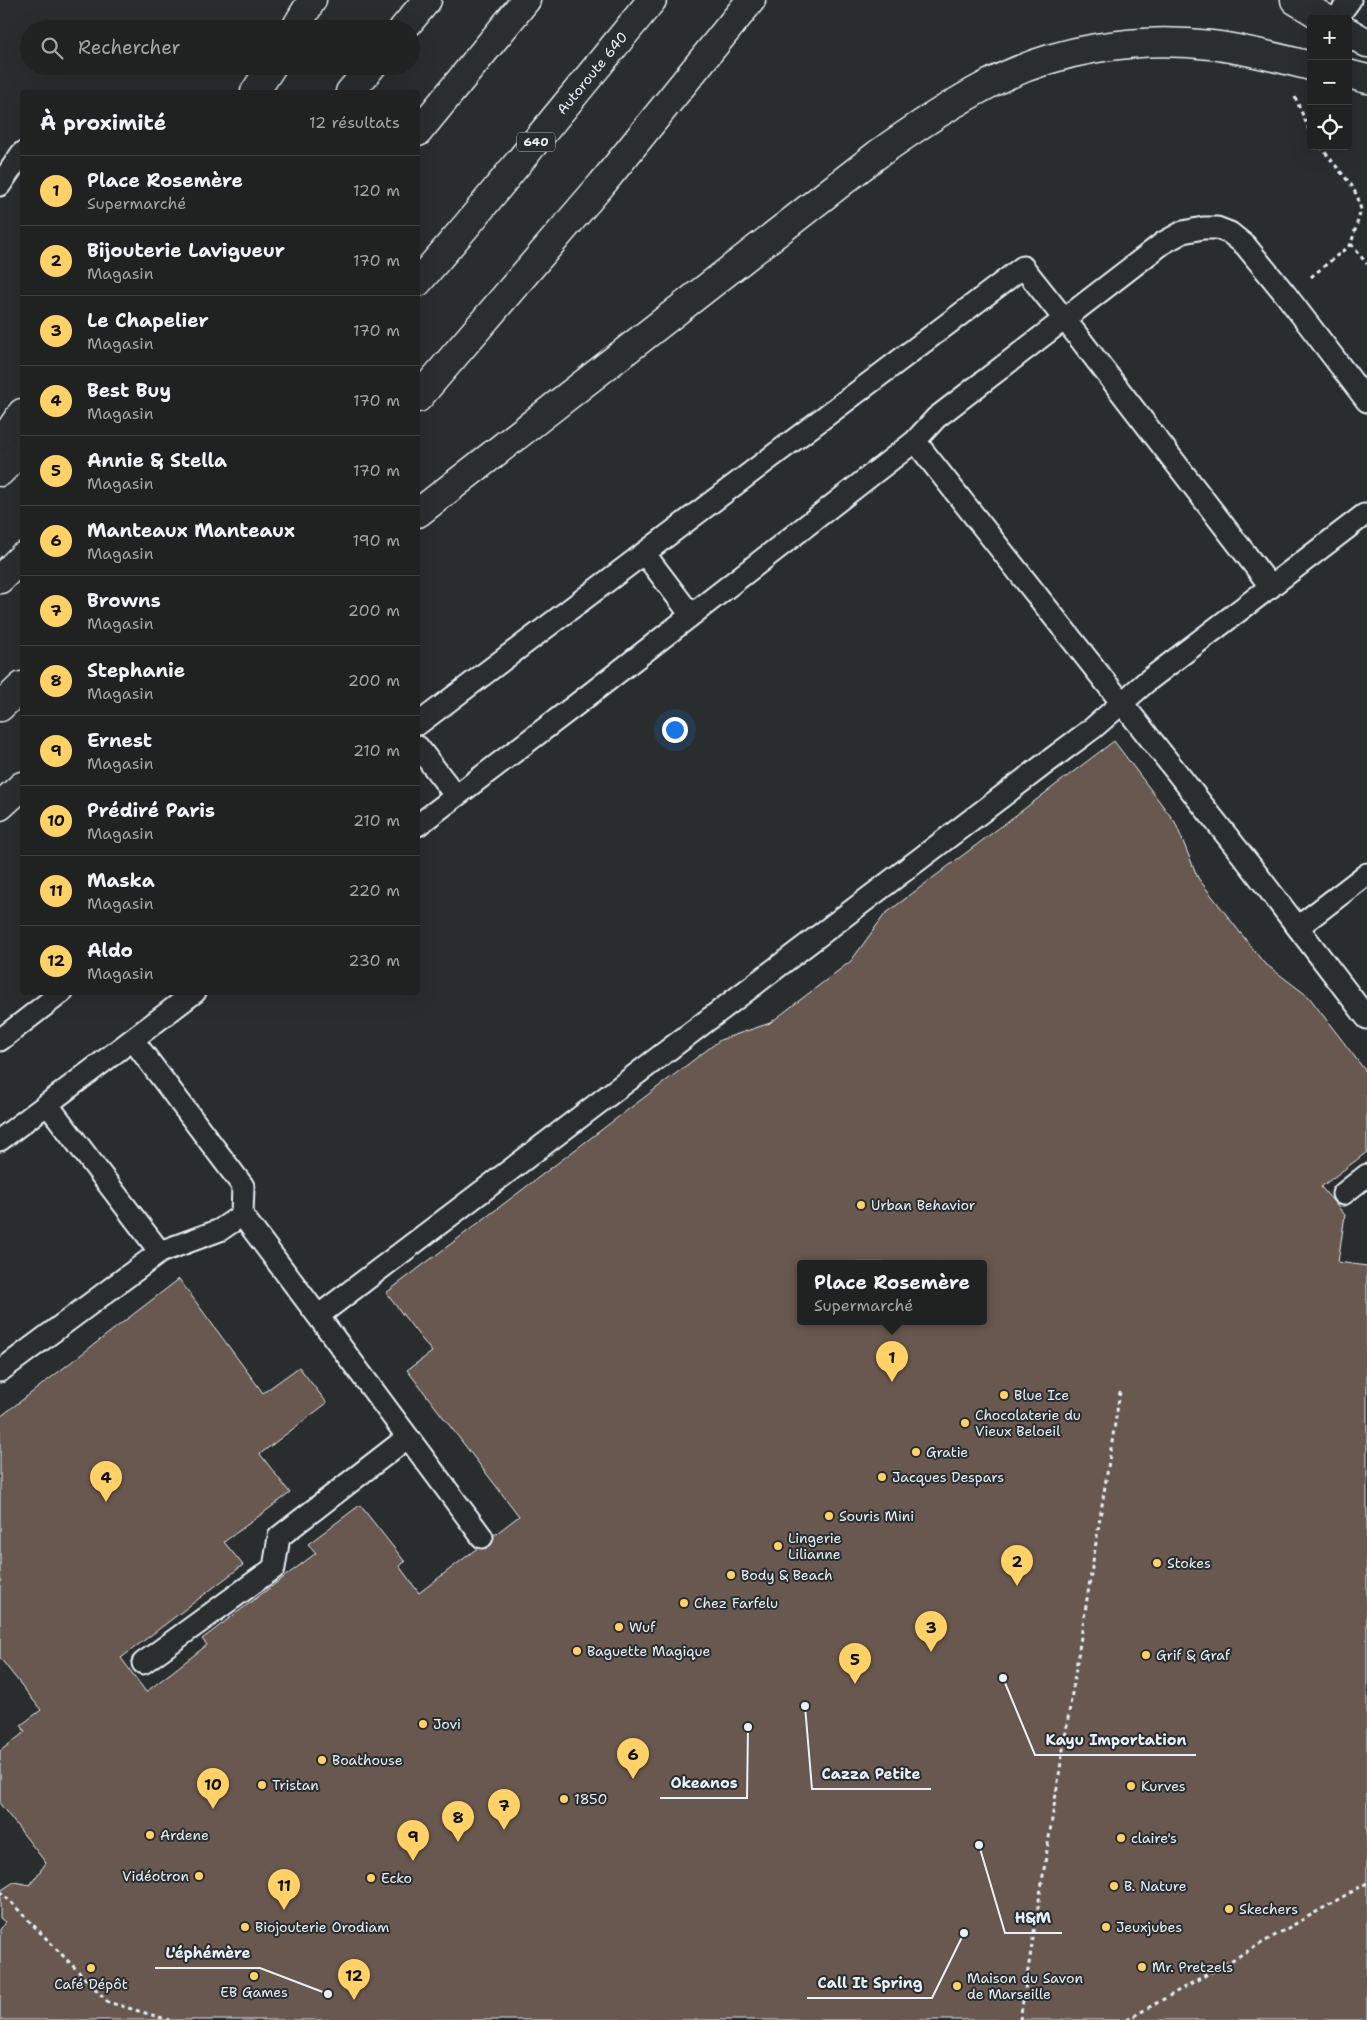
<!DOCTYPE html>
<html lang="fr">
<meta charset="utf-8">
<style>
:root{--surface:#202222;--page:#2d2f2f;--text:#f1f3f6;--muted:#a2a4a5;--line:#3d3f40;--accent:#ffd166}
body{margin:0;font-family:"Shantell Sans",sans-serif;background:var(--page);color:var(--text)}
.controls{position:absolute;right:15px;top:15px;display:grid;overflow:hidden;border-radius:5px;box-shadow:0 5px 20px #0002}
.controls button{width:45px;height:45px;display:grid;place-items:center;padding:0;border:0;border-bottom:1px solid var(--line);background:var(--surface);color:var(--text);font:25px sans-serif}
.you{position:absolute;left:674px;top:729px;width:18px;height:18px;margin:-12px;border:4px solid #fff;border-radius:50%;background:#1a73e8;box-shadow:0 0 0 8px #1a73e833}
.badge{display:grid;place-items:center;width:32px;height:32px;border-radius:50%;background:var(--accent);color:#111;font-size:16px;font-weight:700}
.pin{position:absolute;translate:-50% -41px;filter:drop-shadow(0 1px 2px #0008)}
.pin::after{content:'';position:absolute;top:26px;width:18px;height:15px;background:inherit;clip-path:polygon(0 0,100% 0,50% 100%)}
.popup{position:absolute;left:797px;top:1260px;width:190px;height:65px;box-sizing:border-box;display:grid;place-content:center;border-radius:5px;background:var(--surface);filter:drop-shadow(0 1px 4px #0005);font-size:16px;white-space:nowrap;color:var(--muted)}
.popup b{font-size:19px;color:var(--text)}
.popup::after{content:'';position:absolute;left:50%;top:100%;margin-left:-10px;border:10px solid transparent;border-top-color:var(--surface)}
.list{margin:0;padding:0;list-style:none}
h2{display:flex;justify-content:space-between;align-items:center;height:65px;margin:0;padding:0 20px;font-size:21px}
h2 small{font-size:16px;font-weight:400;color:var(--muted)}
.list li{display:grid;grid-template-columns:32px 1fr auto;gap:15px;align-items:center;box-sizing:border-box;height:70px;padding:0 20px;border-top:1px solid var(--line)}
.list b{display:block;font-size:19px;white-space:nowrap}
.list p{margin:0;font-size:16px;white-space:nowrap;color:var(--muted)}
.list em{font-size:16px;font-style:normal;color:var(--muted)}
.icon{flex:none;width:28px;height:28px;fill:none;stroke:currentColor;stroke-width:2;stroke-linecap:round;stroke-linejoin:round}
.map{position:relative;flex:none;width:1367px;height:2020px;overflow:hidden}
.search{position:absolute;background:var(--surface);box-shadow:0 5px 20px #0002;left:20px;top:20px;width:400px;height:55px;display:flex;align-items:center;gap:12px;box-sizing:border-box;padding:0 18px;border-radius:28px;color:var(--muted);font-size:19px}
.panel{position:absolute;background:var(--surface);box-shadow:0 5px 20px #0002;left:20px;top:90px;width:400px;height:905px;border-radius:5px}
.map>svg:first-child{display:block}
.building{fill:#685950;stroke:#e8f1f8;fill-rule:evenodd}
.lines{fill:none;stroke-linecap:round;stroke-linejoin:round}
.service-casing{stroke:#e8f1f8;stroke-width:25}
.primary-casing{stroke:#e8f1f8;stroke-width:31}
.motorway-casing{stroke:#e8f1f8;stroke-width:31}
.path{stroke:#e8f1f8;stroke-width:3;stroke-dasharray:4 4;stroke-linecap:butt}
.service{stroke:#2a2d2e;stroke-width:21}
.primary{stroke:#2a2d2e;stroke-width:28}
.motorway{stroke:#2a2d2e;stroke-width:28}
.poi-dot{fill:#ffd166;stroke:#2a2d2e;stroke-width:2}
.labels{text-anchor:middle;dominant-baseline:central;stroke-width:4;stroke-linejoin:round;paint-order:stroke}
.shield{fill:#2a2d2e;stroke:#afb6bb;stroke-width:1}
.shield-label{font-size:12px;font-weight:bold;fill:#e8f1f8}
.street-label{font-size:14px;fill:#e8f1f8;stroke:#2a2d2e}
.poi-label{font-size:14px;fill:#e8f1f8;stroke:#2a2d2e;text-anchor:start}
.leader{fill:none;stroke:#e8f1f8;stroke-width:2}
.callout-dot{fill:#e8f1f8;stroke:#2a2d2e;stroke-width:2}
.callout-label{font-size:15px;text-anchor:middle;font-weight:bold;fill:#e8f1f8;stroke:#2a2d2e;stroke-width:4;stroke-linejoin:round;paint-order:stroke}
</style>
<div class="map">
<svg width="1367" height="2020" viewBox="0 0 1367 2020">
<rect width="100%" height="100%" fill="#2a2d2e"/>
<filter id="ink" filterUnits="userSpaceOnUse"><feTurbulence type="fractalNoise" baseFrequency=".02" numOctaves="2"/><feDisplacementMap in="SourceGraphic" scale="10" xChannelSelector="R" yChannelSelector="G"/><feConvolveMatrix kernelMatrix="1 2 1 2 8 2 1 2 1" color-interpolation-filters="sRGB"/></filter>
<g filter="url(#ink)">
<path class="building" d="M1114 741 1175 822 1198 878 1263 962 1309 997 1367 1073V1152L1321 1187 1345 1215 1338 1262 1367 1266V2020H0V1930L5 1922 0 1918V1891L14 1882 30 1885 46 1863 0 1804V1751L25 1732 21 1725 41 1710 0 1658V1583L2 1581 0 1578V1417L179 1279 263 1393 299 1367 327 1403 260 1454 290 1493 224 1542 243 1565 121 1658 146 1692 207 1645 202 1639 316 1553 308 1544 360 1505 405 1562 399 1566 419 1593 519 1516 407 1370 432 1352 386 1293 720 1040 770 1023 851 961 885 914ZM801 1263H983V1321H801Z"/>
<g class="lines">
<g class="service-casing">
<path id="service" d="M1336 19 1350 0
M0 185 22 153
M915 441 936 418 1163 243 1183 232 1203 228H1217L1230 233 1245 245 1286 295 1367 401
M644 553 691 615
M418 724 1023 267 1077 335 1271 587
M418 747 456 796
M418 825 585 698 915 441 1250 865 1367 1018
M1298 927 1367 874
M0 1040 62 992
M133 1040 243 1186 242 1215 318 1316 1054 757 1093 728 1146 682 1364 515
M0 1140 195 992
M1343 1194 1367 1175
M160 1252 220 1230 242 1215
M318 1316 482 1537
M0 1371 160 1252 48 1105
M143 1663 274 1568 279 1537 408 1437"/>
</g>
<g class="primary-casing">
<path id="primary" d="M1295 0 1326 19
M1348 32 1367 43"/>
</g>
<g class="motorway-casing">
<g id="motorway">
<path d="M295 29 312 0"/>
<path d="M403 29 427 0"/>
<path d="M1348 74 1367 79"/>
<path d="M255 92 272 66"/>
<path d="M350 92 372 66"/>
<path d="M418 132 526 0"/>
<path id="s1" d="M418 282 467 225 652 0"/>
<path d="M418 398 602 184 751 0"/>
<path d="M0 445 22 413"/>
<path d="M0 472 22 450"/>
<path d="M418 513 878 154C913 129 949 105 987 85 1054 49 1136 36 1211 45 1245 49 1278 58 1311 66"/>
<path d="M0 579 22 557"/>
<path d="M0 707 22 686"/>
<path d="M0 806 22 786"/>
</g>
</g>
<path class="path" d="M1295 97 1311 134
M1351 244 1367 264
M1311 277 1351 244 1361 210 1358 198 1352 186 1320 146
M0 1891 108 2002 169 2020
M1020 2020 1120 1392
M1127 2020 1367 1883"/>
<use href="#service" class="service"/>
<use href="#primary" class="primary"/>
<use href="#motorway" class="motorway"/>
</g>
</g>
<g class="poi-dot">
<circle cx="861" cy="1205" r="5"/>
<circle cx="1004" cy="1395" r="5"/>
<circle cx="965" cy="1423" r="5"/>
<circle cx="916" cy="1452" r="5"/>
<circle cx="882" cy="1477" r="5"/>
<circle cx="829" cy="1516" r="5"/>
<circle cx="778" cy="1546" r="5"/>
<circle cx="1157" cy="1563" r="5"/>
<circle cx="731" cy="1575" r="5"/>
<circle cx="684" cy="1603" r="5"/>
<circle cx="619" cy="1627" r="5"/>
<circle cx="577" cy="1651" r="5"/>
<circle cx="1146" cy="1655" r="5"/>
<circle cx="423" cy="1724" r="5"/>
<circle cx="322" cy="1760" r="5"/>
<circle cx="262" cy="1785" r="5"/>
<circle cx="1131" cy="1786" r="5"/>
<circle cx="564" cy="1799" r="5"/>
<circle cx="150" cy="1835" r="5"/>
<circle cx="1121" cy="1838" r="5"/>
<circle cx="199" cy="1876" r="5"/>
<circle cx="371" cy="1878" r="5"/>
<circle cx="1114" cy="1886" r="5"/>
<circle cx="1229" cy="1909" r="5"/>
<circle cx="245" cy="1927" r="5"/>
<circle cx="1106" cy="1927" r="5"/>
<circle cx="1142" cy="1967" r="5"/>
<circle cx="91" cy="1968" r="5"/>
<circle cx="254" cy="1976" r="5"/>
<circle cx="957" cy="1986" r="5"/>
</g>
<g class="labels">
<rect class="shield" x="517" y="132.5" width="38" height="19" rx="4"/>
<g class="shield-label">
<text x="536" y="142">640</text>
</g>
<g class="street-label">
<text stroke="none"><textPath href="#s1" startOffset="272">Autoroute 640</textPath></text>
</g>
<g class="poi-label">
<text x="871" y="1205">Urban Behavior</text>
<text x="1014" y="1395">Blue Ice</text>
<text x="975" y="1415">Chocolaterie du<tspan x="975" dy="16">Vieux Beloeil</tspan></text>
<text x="926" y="1452">Gratie</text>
<text x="892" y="1477">Jacques Despars</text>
<text x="839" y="1516">Souris Mini</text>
<text x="788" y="1538">Lingerie<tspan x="788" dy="16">Lilianne</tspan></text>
<text x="1167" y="1563">Stokes</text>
<text x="741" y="1575">Body &amp; Beach</text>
<text x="694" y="1603">Chez Farfelu</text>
<text x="629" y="1627">Wuf</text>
<text x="587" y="1651">Baguette Magique</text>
<text x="1156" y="1655">Grif &amp; Graf</text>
<text x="433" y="1724">Jovi</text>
<text x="332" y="1760">Boathouse</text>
<text x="272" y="1785">Tristan</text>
<text x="1141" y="1786">Kurves</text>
<text x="574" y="1799">1850</text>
<text x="160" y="1835">Ardene</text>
<text x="1131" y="1838">claire's</text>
<text x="189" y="1876" text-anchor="end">Vidéotron</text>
<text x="381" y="1878">Ecko</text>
<text x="1124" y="1886">B. Nature</text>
<text x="1239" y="1909">Skechers</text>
<text x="255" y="1927">Biojouterie Orodiam</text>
<text x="1116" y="1927">Jeuxjubes</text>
<text x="1152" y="1967">Mr. Pretzels</text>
<text x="967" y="1978">Maison du Savon<tspan x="967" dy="16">de Marseille</tspan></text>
<text x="91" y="1984" text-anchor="middle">Café Dépôt</text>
<text x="254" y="1992" text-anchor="middle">EB Games</text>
</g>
</g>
<path class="leader" d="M1003 1678L1035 1755H1196M805 1706L812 1789H931M748 1727L747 1798H660M979 1845L1005 1933H1062M328 1994L260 1968H155M964 1933L932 1998H807"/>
<g class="callout-dot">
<circle cx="1003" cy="1678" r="5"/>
<circle cx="805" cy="1706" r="5"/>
<circle cx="748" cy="1727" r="5"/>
<circle cx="979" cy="1845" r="5"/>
<circle cx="328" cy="1994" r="5"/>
<circle cx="964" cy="1933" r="5"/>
</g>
<g class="callout-label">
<text x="1116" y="1745">Kayu Importation</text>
<text x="871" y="1779">Cazza Petite</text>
<text x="704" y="1788">Okeanos</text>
<text x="1033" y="1923">H&amp;M</text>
<text x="208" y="1958">L'éphémère</text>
<text x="870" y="1988">Call It Spring</text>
</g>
</svg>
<div class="controls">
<button>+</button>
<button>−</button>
<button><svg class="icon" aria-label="locate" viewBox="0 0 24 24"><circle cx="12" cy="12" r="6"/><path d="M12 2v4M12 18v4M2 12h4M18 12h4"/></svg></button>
</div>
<div class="you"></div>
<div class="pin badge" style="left:892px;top:1382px">1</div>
<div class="popup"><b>Place Rosemère</b>Supermarché</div>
<div class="pin badge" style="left:1017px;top:1586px">2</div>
<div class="pin badge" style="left:931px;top:1652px">3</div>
<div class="pin badge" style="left:106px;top:1502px">4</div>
<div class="pin badge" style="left:855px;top:1684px">5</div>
<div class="pin badge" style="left:633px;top:1779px">6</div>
<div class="pin badge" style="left:504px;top:1830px">7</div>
<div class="pin badge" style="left:458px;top:1842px">8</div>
<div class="pin badge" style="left:413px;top:1861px">9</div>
<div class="pin badge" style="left:213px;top:1809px">10</div>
<div class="pin badge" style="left:284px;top:1910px">11</div>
<div class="pin badge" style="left:354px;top:2000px">12</div>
<div class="search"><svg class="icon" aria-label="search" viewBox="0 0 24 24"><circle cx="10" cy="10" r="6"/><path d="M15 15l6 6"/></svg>Rechercher</div>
<section class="panel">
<h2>À proximité<small>12 résultats</small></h2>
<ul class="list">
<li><span class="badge">1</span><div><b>Place Rosemère</b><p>Supermarché</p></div><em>120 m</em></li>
<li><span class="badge">2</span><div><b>Bijouterie Lavigueur</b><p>Magasin</p></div><em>170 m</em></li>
<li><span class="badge">3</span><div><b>Le Chapelier</b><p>Magasin</p></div><em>170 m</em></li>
<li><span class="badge">4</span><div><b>Best Buy</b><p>Magasin</p></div><em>170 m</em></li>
<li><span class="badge">5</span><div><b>Annie &amp; Stella</b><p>Magasin</p></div><em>170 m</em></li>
<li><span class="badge">6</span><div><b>Manteaux Manteaux</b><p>Magasin</p></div><em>190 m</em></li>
<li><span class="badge">7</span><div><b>Browns</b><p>Magasin</p></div><em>200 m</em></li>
<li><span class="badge">8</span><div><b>Stephanie</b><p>Magasin</p></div><em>200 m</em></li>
<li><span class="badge">9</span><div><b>Ernest</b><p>Magasin</p></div><em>210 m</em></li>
<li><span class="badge">10</span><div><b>Prédiré Paris</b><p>Magasin</p></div><em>210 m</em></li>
<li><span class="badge">11</span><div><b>Maska</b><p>Magasin</p></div><em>220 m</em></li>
<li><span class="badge">12</span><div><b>Aldo</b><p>Magasin</p></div><em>230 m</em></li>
</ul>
</section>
</div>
